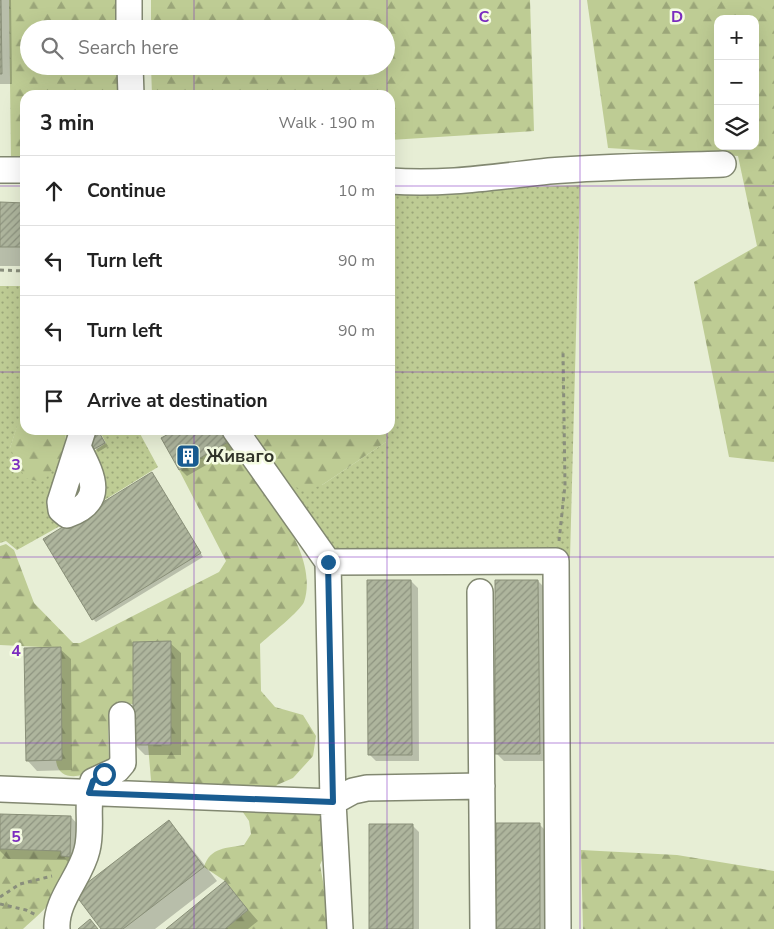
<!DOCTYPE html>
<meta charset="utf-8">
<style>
:root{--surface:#fff;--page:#f6f6f6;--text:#222;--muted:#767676;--line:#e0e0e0}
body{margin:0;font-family:"Nunito Sans",sans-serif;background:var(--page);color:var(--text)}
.controls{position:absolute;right:15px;top:15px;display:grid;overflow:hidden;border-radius:10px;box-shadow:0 5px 20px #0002}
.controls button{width:45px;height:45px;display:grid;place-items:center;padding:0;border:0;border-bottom:1px solid var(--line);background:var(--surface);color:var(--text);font:25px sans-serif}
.stop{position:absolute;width:15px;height:15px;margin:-11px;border:4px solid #195c91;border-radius:50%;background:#fff}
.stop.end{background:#195c91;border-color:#fff;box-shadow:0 1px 5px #0008}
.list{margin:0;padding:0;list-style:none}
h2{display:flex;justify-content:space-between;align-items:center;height:65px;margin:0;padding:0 20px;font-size:21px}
h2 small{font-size:16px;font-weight:400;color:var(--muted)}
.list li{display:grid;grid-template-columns:32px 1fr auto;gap:15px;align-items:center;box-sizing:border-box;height:70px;padding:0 20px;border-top:1px solid var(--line)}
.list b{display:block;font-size:19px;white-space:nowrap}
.list em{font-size:16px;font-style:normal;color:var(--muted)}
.icon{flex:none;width:28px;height:28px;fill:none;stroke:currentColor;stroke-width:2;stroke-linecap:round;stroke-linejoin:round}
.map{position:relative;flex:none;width:774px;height:929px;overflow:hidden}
.search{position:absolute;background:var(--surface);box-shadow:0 5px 20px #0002;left:20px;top:20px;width:375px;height:55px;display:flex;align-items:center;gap:12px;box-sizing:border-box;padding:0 18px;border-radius:28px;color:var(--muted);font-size:19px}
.panel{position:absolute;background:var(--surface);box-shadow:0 5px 20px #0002;left:20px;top:90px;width:375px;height:345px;border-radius:15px}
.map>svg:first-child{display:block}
.grass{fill:url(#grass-dots)}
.forest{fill:url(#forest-firs);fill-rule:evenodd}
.shadow{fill:#0003}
.building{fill:url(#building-hatch);stroke:#898f78}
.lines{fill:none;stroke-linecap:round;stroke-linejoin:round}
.minor-casing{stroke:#828871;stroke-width:28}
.path{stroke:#898e7c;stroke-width:3;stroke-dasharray:4 4;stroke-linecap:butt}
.minor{stroke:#fff;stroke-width:25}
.route{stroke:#195c91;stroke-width:6}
.grid{fill:none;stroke:#7b2cbf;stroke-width:1;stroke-opacity:0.55}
.labels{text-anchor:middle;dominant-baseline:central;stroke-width:5;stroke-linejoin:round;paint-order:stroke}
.poi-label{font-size:18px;font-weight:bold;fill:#31342a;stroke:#f5fce2;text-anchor:start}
.grid-label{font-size:16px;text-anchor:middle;font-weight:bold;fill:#7b2cbf;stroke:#f5fce2;stroke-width:5;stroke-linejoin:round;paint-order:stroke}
</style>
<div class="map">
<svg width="774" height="929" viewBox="0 0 774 929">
<defs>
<pattern id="grass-dots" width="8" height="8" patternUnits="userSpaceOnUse" patternTransform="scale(1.25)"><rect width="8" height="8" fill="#becc94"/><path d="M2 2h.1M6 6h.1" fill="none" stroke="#9ba679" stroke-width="1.8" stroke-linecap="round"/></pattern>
<pattern id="forest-firs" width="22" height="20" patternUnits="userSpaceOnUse" patternTransform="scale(1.25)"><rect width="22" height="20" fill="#becc94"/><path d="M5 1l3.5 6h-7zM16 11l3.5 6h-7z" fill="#9ba679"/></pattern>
<pattern id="building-hatch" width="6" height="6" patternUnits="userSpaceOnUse" patternTransform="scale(1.25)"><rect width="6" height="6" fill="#aeb59d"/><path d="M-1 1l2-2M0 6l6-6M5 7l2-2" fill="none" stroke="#8e9480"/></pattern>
</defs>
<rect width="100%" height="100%" fill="#e7eed5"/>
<path class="grass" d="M580 185 570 558 329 555 282 480 322 485 386 442 388 430H390V190L424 192Z
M0 286H25V420L17 427 10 448 66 446V430H80L56 509 60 526 17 550 6 541 0 543Z
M99 430H138L158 467 98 504 94 451 106 443Z"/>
<path class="forest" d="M9 0H119V29H29V66H120L121 95H25V162H11Z
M151 0H530L534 131 390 140V95H152L151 66H386V29H151Z
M587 0H774V462L729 457 694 282 757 246 738 156 608 148ZM718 19H755V146H718Z
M25 420V430H66C66 451 58 469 41 482L25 478 10 448 17 426Z
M253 430H388L386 442 322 485 304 491 282 480Z
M228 442C257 482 321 551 304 602 301 610 268 637 260 644L261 691 275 707 303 715 316 736 313 756 293 778 277 785 267 800 327 814 330 842 320 865 324 887 331 900 337 929H225L248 910 225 881 204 867C210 847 227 848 244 845L251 834 249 821 240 808 152 792 148 745H171V642H133V704H118C104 718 109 742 109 760 97 774 58 788 56 760H62L61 648 0 645V546L6 544 14 550 34 603 73 643H80L219 572 226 561 179 470Z
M0 849 61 851V856L71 855C72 886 45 909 23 929H0Z
M581 850 677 855 774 871V929H583Z"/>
<path class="shadow" d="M0 0H11L12 84H0Z
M0 204H25V266H0Z
M97 430 108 446 98 452 87 436Z
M178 430H224L234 449 187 476 180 469Z
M155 477 203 557 96 622 93 619Z
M411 581 418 588 419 761H376L369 754Z
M538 581 545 588 546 761H504L497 754Z
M170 643 181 653V755H145L134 744Z
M60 649 71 659 72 770 37 771 27 760Z
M0 815 71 817 81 828 72 866 66 860 8 859 0 851Z
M168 822 182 836 217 881 155 929H103Z
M539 824 546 831 547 929H498Z
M412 825 419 832V929H370Z
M225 883 258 921 248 929H168Z"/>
<path class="building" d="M0 0H1L2 74H0Z
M0 202 25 203V247H0Z
M95 430H98L105 443 94 449 86 436Z
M176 430H222L228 442 179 470 161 438Z
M152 472 201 553 92 620 43 539Z
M367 580H411L412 755H368Z
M495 580H538L540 754H495Z
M171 641V745H133V642Z
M61 647 62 760 26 761 24 648Z
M0 814 71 816 70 857 61 856V851L0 849Z
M169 820 204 867 123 929H101L74 893Z
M496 823H540V929H496Z
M369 824H413V929H369Z
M225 881 248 910 225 929H166Z
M90 919 98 929H78Z"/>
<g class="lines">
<g class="minor-casing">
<path id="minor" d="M129 0V29
M130 66 131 95
M0 170H25
M390 181C446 185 493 177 549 171 606 166 665 166 723 164
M235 430 328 562 333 802 340 929
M78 447C92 475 107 501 67 515L61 510 60 502 83 430
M328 562 556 561 558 929
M480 592 483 929
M0 789 333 802 353 791 367 788 482 786
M57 929C55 900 81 877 87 850 93 827 85 803 93 781L117 770 123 763 122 715"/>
</g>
<path class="path" d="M0 270 25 271
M559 541 565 485 563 351
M0 897 20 884 52 876
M0 904 26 910 36 915"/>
<use href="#minor" class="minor"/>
</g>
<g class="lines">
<path class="route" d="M104 774 93 781 89 793 333 802 328 562"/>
</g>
<path class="grid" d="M194 0V29M387 0V95M580 0V929M194 66V95M0 186H25M390 186H774M0 372H25M390 372H774M194 430V929M387 430V929M0 557H774M0 743H774"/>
<defs>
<g id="building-square" transform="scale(1.25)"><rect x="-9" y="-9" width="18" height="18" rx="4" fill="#195c91" stroke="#f5fce2"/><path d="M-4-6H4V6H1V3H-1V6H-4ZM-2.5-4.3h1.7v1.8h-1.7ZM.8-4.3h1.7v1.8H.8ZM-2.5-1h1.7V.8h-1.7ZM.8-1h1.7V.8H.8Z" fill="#fff"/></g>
</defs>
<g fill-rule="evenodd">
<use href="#building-square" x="188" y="456"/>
</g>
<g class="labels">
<g class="poi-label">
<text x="206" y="456">Живаго</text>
</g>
</g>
<g class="grid-label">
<text x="484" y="22">C</text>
<text x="677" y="22">D</text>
<text x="16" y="470">3</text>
<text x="16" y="656">4</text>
<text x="16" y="842">5</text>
</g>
</svg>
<div class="controls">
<button>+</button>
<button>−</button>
<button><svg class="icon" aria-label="layers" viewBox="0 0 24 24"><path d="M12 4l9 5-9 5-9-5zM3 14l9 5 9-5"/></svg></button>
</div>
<div class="stop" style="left:104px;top:774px"></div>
<div class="stop end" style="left:328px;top:562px"></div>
<div class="search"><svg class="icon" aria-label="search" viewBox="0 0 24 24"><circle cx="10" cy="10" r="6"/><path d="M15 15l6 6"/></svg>Search here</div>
<section class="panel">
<h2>3 min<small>Walk · 190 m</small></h2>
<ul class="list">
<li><svg class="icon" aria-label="ahead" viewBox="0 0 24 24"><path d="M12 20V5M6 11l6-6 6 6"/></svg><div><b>Continue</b></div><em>10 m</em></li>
<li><svg class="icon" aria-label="left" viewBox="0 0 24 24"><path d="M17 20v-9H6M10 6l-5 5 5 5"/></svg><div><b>Turn left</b></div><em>90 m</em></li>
<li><svg class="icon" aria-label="left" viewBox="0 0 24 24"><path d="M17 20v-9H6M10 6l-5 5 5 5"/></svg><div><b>Turn left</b></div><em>90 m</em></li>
<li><svg class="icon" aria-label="arrive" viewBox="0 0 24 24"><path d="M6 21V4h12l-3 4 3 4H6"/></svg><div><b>Arrive at destination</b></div></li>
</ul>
</section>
</div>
